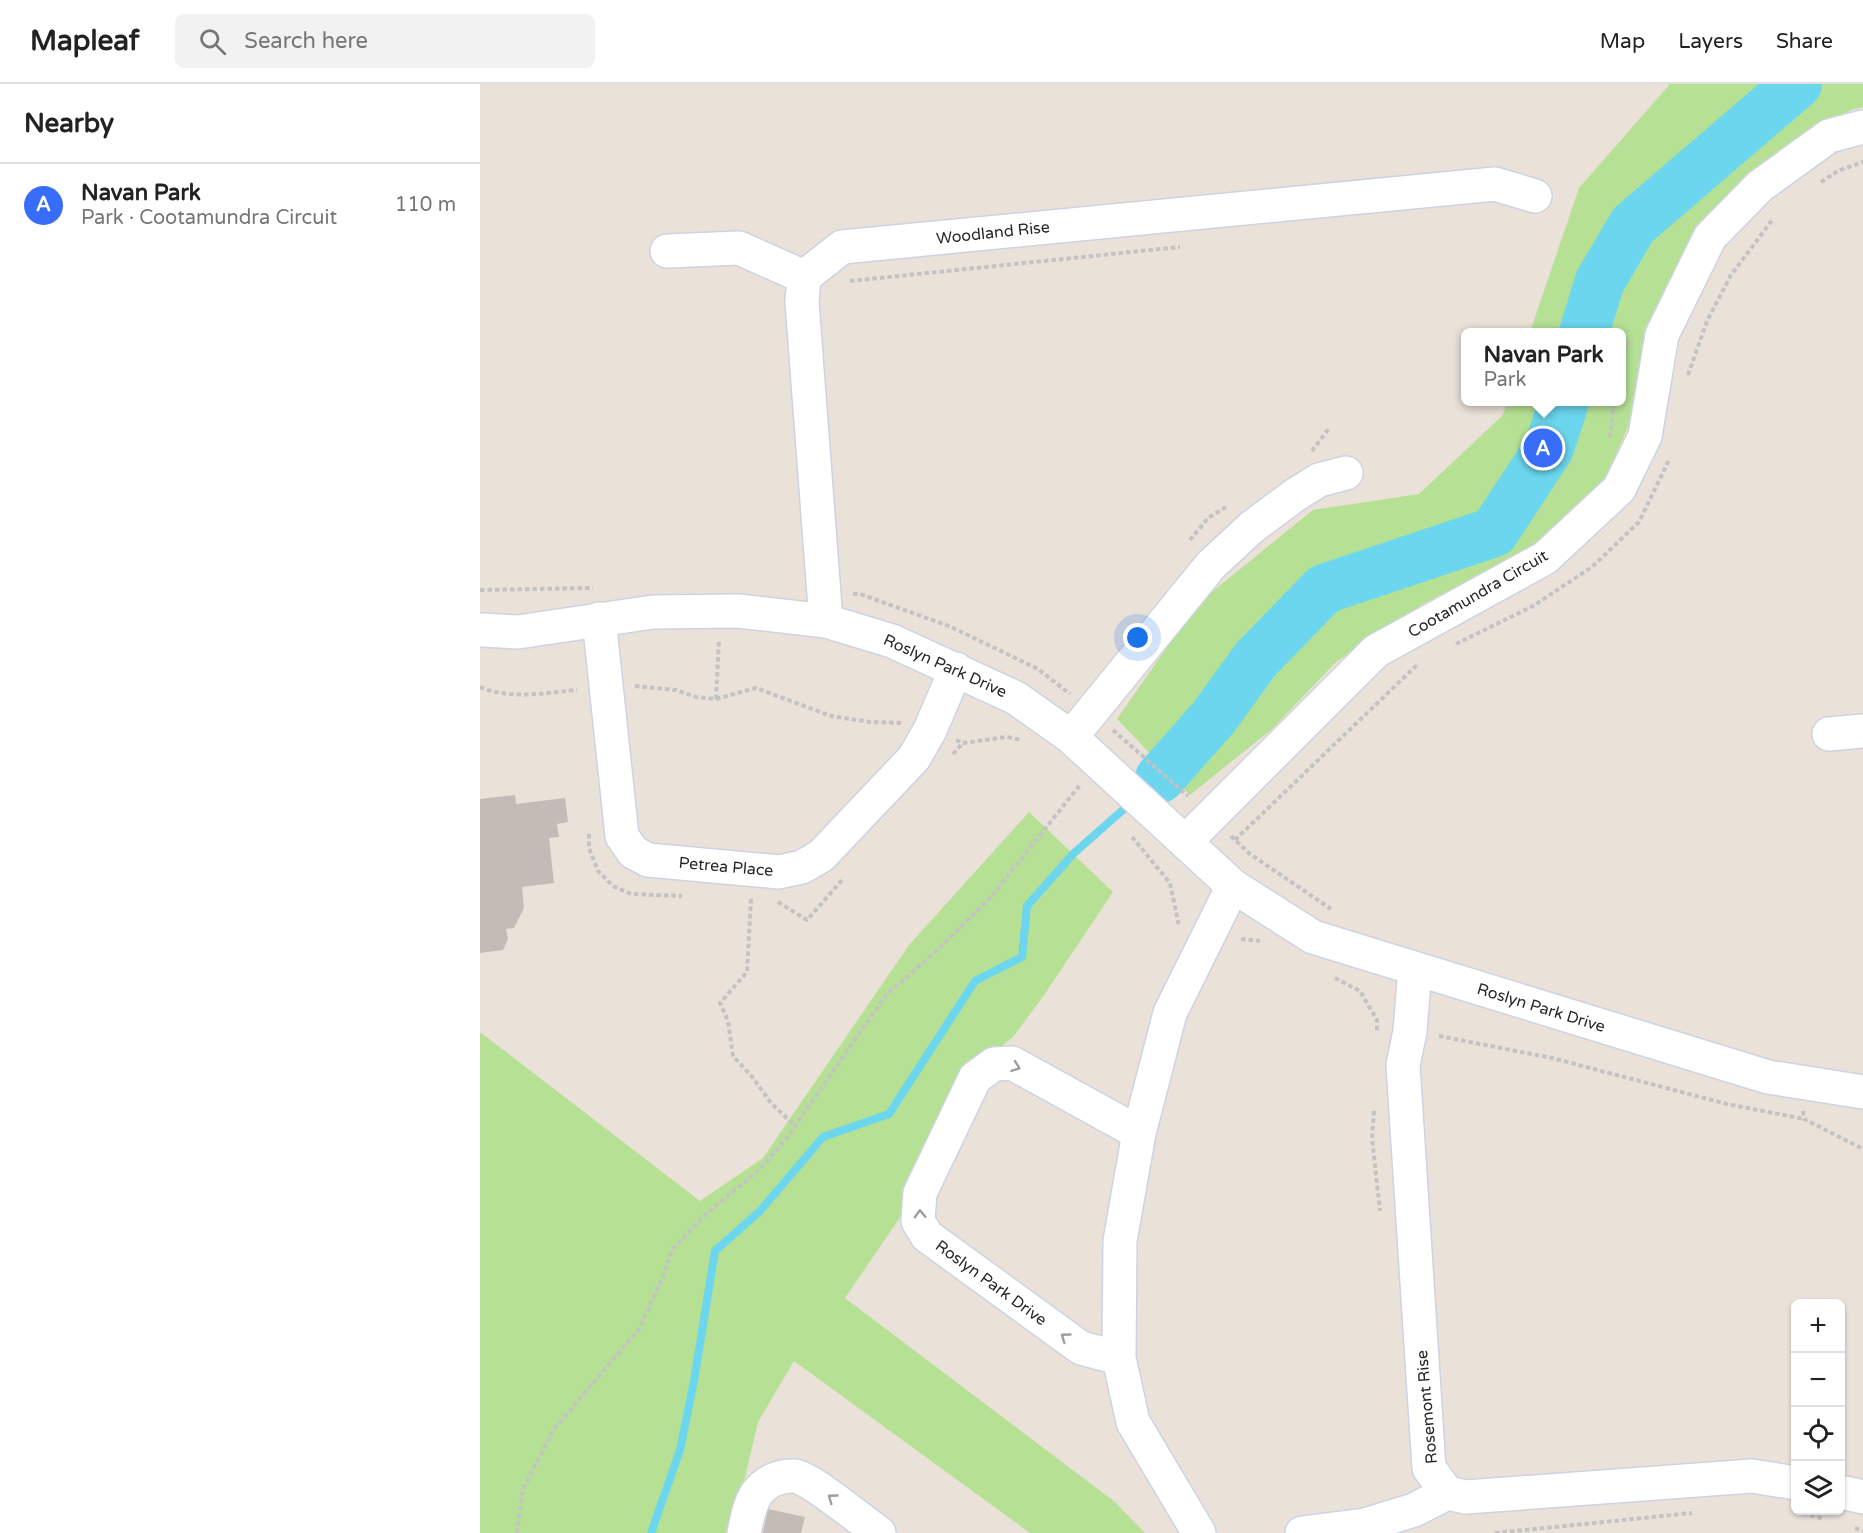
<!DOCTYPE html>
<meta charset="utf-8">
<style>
:root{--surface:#fff;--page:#f2f2f2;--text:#222;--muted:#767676;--line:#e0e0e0;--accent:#386df9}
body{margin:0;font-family:"Varela Round",sans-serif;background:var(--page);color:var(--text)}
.controls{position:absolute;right:18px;bottom:18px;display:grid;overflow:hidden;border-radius:9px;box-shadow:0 2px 4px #0004}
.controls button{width:54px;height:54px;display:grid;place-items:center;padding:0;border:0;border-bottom:2px solid var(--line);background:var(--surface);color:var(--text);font:30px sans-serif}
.you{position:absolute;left:658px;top:554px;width:21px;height:21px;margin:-15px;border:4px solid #fff;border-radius:50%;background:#1a73e8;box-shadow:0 0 0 9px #1a73e833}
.badge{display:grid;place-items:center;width:39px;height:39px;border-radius:50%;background:var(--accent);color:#fff;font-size:20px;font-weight:700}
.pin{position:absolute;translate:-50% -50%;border:3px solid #fff;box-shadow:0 2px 6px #0006}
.popup{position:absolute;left:981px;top:244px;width:165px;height:78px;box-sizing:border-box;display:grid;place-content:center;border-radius:9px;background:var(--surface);filter:drop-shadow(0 2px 4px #0005);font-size:20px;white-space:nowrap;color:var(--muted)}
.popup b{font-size:22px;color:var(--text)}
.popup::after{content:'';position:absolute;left:50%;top:100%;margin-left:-12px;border:12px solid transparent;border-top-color:var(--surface)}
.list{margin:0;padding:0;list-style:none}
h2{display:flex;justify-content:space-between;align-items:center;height:78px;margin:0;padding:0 24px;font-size:26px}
h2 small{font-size:20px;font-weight:400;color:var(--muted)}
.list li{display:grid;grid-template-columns:39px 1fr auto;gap:18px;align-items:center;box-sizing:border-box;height:84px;padding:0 24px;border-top:2px solid var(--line)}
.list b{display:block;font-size:22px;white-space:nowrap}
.list p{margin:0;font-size:20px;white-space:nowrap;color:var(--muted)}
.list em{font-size:20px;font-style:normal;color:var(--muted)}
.icon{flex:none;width:33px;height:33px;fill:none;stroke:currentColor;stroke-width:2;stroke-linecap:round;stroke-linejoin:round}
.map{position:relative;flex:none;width:1383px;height:1449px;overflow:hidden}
header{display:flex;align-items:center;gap:36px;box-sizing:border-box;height:84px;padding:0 30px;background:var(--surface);border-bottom:2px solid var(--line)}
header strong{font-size:28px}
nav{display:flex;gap:33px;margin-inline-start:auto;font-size:21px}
.search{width:420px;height:54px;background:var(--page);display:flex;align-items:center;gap:15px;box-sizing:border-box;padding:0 21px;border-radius:9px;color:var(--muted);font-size:22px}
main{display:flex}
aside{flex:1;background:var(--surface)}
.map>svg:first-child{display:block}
.green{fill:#b6e195}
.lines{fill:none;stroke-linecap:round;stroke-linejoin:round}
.stream{stroke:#6bd6ed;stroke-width:8}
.river{stroke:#6bd6ed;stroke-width:50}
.building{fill:#c2bbb6}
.minor-casing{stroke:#ced3e1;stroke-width:36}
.path{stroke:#c3c3c3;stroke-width:4;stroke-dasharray:4.5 3;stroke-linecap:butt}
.minor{stroke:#fff;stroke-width:33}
.oneway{stroke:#9e9e9e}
.labels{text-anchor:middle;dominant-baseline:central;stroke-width:6;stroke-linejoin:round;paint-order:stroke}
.street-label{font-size:16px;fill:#282828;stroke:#fff}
</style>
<header>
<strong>Mapleaf</strong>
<div class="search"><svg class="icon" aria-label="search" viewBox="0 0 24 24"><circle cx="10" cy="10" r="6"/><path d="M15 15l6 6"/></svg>Search here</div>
<nav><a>Map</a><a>Layers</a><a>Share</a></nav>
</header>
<main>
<aside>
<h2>Nearby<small></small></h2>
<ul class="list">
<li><span class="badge">A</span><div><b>Navan Park</b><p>Park · Cootamundra Circuit</p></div><em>110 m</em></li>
</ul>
</aside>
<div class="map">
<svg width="1383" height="1449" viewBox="0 0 1383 1449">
<rect width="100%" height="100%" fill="#eae1d9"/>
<path class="green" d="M1190 0H1383V23L1371 26 1247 116 1127 391 1076 450 943 520 856 578 792 645 710 711 637 635 717 520 833 426 939 410 1023 331 1027 318H1141V248H1050L1099 104Z
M549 728 633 808 562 914 533 953 486 991 419 1135 365 1214 635 1418 665 1449H550L314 1277 278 1338 252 1449H0V948L220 1117 283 1074 429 861Z"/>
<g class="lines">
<path class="stream" d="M663 709 680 694
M171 1449 200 1366 214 1297 235 1167 280 1127 343 1053 409 1030 495 897 542 873 547 822 593 770 653 717"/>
<path class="river" d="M1104 248 1120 197 1153 141 1317 0
M680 694 734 633 776 575 844 505 1014 448 1069 364 1084 318"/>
</g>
<path class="building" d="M35 711 36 720 85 714 88 738 77 740 79 753 69 754 74 799 42 803 44 824 34 844 26 845 28 855 23 866 0 869V715Z
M288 1425 325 1433 321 1449H283Z"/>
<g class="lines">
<g class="minor-casing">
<path id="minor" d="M187 167 259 164 324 193
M119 535 142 752 153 768 168 776 299 788 322 783 341 772 434 674 450 646 476 585
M346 537 322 218 324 193 362 163 1015 100 1055 112
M0 546 38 548 173 528 258 527 346 537 412 557 536 614 591 653 753 802 833 853 1288 993 1383 1008
M1349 650 1383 647
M591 653 731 481 772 443 815 411 839 396 866 389
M705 758 896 567 1065 474 1139 405 1165 352 1182 251 1230 153 1280 102 1349 52 1383 43
M935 885 930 947 923 981 949 1384 967 1409 986 1413 1272 1392 1316 1399
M639 1274 601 1264 447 1152 438 1137 440 1109 495 994 514 980 532 979 659 1049
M1360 1408 1383 1413
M264 1449C267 1436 269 1421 277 1409 285 1398 300 1391 314 1392 331 1394 382 1437 399 1449
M719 1449 653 1338 639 1274 640 1157 659 1049 690 929 753 802
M822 1449 885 1441 934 1426 967 1409"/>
</g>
<path class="path" d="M1341 98 1358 87 1383 78
M370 197 700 163
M1141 273 1149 258
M1208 291 1227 237 1251 191 1293 135
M1130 353 1134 318
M832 367 850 343
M710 456 728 434 746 423
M0 506 113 504
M373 510H380L469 542 558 585 590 610
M976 560 1053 522 1112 483 1159 438 1190 374
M155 602 196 606 216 613 236 615 276 604 351 632 390 638 421 639
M0 603C31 616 64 609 97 606
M236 615 239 556
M633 646 708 712
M476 656 483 659 526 653 542 656
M473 670 483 659
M109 750V764L118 787 133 802 151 810 202 812
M751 752 770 770 851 825
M652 753 690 799 699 842
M755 756 938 580
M271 815 267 888 240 919 248 937 253 972 273 994 291 1019 315 1042
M298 818 327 836 363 795
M761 855 780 857
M855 894 880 907 897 936V947
M959 952 1072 974 1247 1020 1324 1035
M894 1027 892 1054 900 1127
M1323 1027 1324 1035 1383 1065
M1323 1429 1344 1435
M1375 1444 1383 1447
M37 1449 43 1405 74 1345 159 1245 181 1197 192 1166 225 1131 280 1085 306 1055 406 911 452 871 510 814 600 701
M1015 1449 1212 1429"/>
<use href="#minor" class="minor"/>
</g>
<defs><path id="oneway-chevron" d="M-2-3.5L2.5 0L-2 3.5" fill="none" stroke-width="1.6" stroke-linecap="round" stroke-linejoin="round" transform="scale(1.5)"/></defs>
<g class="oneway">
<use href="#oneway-chevron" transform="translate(536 983) rotate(20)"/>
<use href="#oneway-chevron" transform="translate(440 1130) rotate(-92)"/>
<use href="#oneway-chevron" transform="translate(585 1253) rotate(-144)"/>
<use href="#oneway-chevron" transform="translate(352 1414) rotate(-144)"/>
</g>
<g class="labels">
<g class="street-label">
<text transform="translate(513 149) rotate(-6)">Woodland Rise</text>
<text transform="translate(998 510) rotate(-30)">Cootamundra Circuit</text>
<text transform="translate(465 582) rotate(24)">Roslyn Park Drive</text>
<text transform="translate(246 783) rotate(5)">Petrea Place</text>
<text transform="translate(1061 924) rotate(17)">Roslyn Park Drive</text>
<text transform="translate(511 1199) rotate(36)">Roslyn Park Drive</text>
<text transform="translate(947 1323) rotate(-95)">Rosemont Rise</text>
</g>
</g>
</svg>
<div class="controls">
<button>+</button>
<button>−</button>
<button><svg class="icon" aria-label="locate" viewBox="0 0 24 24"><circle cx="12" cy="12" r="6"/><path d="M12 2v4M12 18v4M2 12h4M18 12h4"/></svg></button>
<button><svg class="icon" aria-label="layers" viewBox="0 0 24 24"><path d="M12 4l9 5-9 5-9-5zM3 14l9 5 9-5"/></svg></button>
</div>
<div class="you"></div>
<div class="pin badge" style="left:1063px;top:364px">A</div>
<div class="popup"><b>Navan Park</b>Park</div>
</div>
</main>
